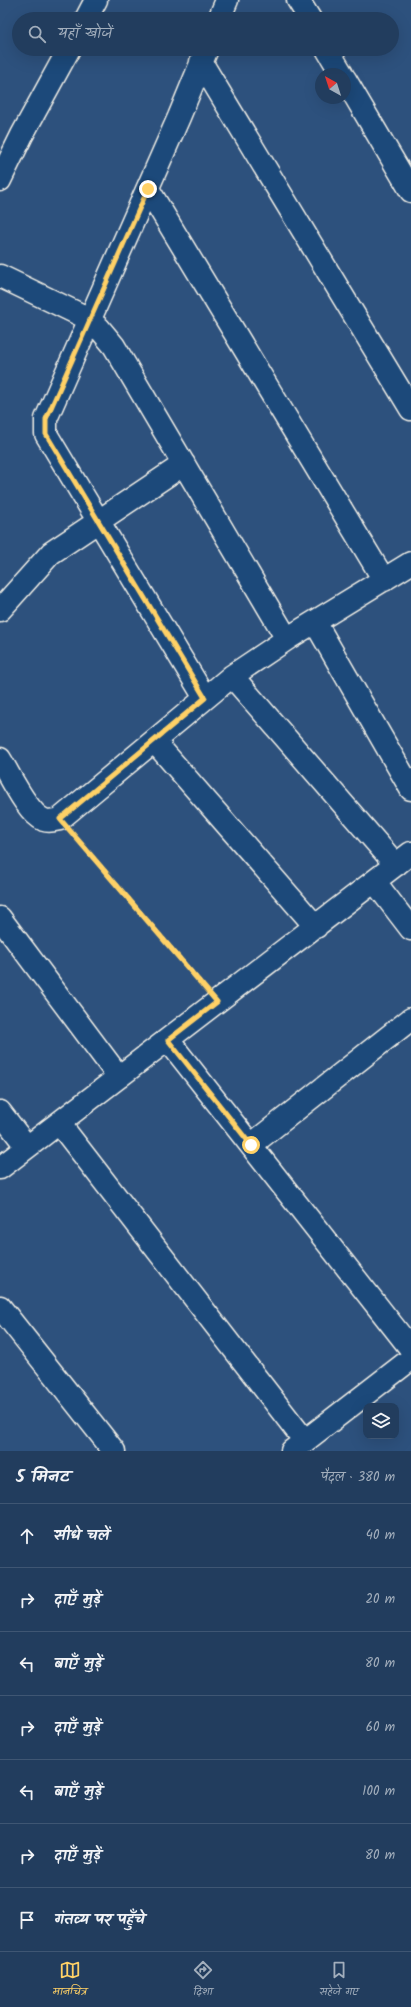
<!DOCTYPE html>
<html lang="hi">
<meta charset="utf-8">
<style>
:root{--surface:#223d5e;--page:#2a4464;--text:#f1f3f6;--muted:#a2aebc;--line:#3f5673;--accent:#ffd166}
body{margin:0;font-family:Kalam,"Playpen Sans Deva",sans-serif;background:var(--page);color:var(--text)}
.controls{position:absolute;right:12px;bottom:12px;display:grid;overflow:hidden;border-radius:8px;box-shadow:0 4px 16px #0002}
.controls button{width:36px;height:36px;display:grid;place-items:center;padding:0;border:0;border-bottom:1px solid var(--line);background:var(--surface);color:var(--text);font:20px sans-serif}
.compass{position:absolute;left:315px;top:68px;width:36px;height:36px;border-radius:50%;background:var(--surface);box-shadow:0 4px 16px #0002;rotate:321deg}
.stop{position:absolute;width:12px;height:12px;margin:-9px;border:3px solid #ffd166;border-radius:50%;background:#fff}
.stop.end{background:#ffd166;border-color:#fff;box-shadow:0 1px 4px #0008}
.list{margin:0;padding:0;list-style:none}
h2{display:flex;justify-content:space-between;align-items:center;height:52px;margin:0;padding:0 16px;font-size:17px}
h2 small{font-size:13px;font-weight:400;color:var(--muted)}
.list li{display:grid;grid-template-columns:26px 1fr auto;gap:12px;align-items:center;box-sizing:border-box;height:64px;padding:0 16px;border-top:1px solid var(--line)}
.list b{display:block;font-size:15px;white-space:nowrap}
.list em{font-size:13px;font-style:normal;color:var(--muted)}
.icon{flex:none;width:22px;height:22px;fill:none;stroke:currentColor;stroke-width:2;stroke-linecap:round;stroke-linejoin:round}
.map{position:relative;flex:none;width:411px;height:1451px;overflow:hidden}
.search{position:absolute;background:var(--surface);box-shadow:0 4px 16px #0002;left:12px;right:12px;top:12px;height:44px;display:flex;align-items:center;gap:10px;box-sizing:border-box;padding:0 14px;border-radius:22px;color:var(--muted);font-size:15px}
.sheet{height:500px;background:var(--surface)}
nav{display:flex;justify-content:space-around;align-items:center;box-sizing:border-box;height:56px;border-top:1px solid var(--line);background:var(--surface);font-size:11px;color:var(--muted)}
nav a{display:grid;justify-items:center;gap:2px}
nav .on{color:var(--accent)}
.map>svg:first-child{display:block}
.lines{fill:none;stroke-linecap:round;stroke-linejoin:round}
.minor-casing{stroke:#f4f1e8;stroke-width:25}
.tertiary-casing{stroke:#f4f1e8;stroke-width:25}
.path{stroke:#f4f1e8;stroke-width:2.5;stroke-dasharray:3 3;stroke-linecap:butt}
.minor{stroke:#1f4a7a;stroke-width:22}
.tertiary{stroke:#1f4a7a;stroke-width:22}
.route{stroke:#ffd166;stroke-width:5}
</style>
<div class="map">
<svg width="411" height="1451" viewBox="0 0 411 1451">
<rect width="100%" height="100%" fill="#2d517d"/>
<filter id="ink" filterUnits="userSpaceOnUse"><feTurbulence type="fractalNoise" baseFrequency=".025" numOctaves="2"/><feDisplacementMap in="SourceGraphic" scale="8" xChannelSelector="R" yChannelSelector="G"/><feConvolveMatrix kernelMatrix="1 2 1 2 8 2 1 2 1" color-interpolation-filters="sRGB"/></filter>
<g filter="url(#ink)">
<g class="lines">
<g class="minor-casing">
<path id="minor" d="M298 0 310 19
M219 19 227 0
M327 49 342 74
M201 62 411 409
M345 79 411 191
M148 189 384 580
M0 276 83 316 99 328 114 346 287 639
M0 610 51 553 184 464
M315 622 411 789
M232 676 396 865
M205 698 46 434V419L179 117 207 49
M154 741 316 927
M0 759C10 775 27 813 44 820 50 822 55 820 60 819L232 676 290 637 411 563
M375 882 411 929
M0 918 119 1077
M168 1040 411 1349
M0 1112 27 1147
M59 1123 305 1441
M251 1145 411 1019
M0 1168 411 853
M0 1307 114 1451
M292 1451 411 1359"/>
</g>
<g class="tertiary-casing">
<path id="tertiary" d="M86 19 96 0
M0 180 22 135 69 49"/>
</g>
<path class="path" d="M73 834 203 985"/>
<use href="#minor" class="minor"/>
<use href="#tertiary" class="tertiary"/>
</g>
</g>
<g class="lines" filter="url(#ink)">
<path class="route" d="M148 189 46 419V434L205 698 60 819 217 1002 168 1040 251 1145"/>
</g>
</svg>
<div class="controls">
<button><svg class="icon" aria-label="layers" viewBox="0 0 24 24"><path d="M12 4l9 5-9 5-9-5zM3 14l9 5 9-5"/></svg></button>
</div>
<svg class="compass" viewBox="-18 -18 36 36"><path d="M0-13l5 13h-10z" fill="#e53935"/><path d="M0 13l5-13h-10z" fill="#a2aebc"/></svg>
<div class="stop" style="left:251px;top:1145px"></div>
<div class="stop end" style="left:148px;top:189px"></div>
<div class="search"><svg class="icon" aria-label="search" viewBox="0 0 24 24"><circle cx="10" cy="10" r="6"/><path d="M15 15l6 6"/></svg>यहाँ खोजें</div>
</div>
<section class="sheet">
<h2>5 मिनट<small>पैदल · 380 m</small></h2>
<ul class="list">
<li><svg class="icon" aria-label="ahead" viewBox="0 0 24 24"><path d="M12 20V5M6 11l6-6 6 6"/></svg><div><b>सीधे चलें</b></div><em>40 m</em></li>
<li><svg class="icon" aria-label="right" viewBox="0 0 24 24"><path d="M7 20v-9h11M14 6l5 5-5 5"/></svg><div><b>दाएँ मुड़ें</b></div><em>20 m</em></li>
<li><svg class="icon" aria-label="left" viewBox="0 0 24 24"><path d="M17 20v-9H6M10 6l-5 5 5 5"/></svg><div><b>बाएँ मुड़ें</b></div><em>80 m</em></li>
<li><svg class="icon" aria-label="right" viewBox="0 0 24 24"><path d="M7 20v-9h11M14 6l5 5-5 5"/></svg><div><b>दाएँ मुड़ें</b></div><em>60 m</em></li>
<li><svg class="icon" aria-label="left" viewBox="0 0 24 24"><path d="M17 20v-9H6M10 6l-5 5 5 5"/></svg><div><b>बाएँ मुड़ें</b></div><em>100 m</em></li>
<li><svg class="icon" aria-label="right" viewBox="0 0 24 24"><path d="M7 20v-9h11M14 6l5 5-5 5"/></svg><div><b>दाएँ मुड़ें</b></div><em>80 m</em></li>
<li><svg class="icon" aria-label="arrive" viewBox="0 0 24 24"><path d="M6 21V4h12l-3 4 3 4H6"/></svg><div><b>गंतव्य पर पहुँचे</b></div></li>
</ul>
</section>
<nav>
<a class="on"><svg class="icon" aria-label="map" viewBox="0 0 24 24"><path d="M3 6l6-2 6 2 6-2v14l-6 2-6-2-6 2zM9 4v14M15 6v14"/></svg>मानचित्र</a>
<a><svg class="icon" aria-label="directions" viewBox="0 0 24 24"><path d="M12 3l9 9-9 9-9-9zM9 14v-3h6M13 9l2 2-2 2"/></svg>दिशा</a>
<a><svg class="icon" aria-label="saved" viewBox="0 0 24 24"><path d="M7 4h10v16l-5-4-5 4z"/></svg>सहेजे गए</a>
</nav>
